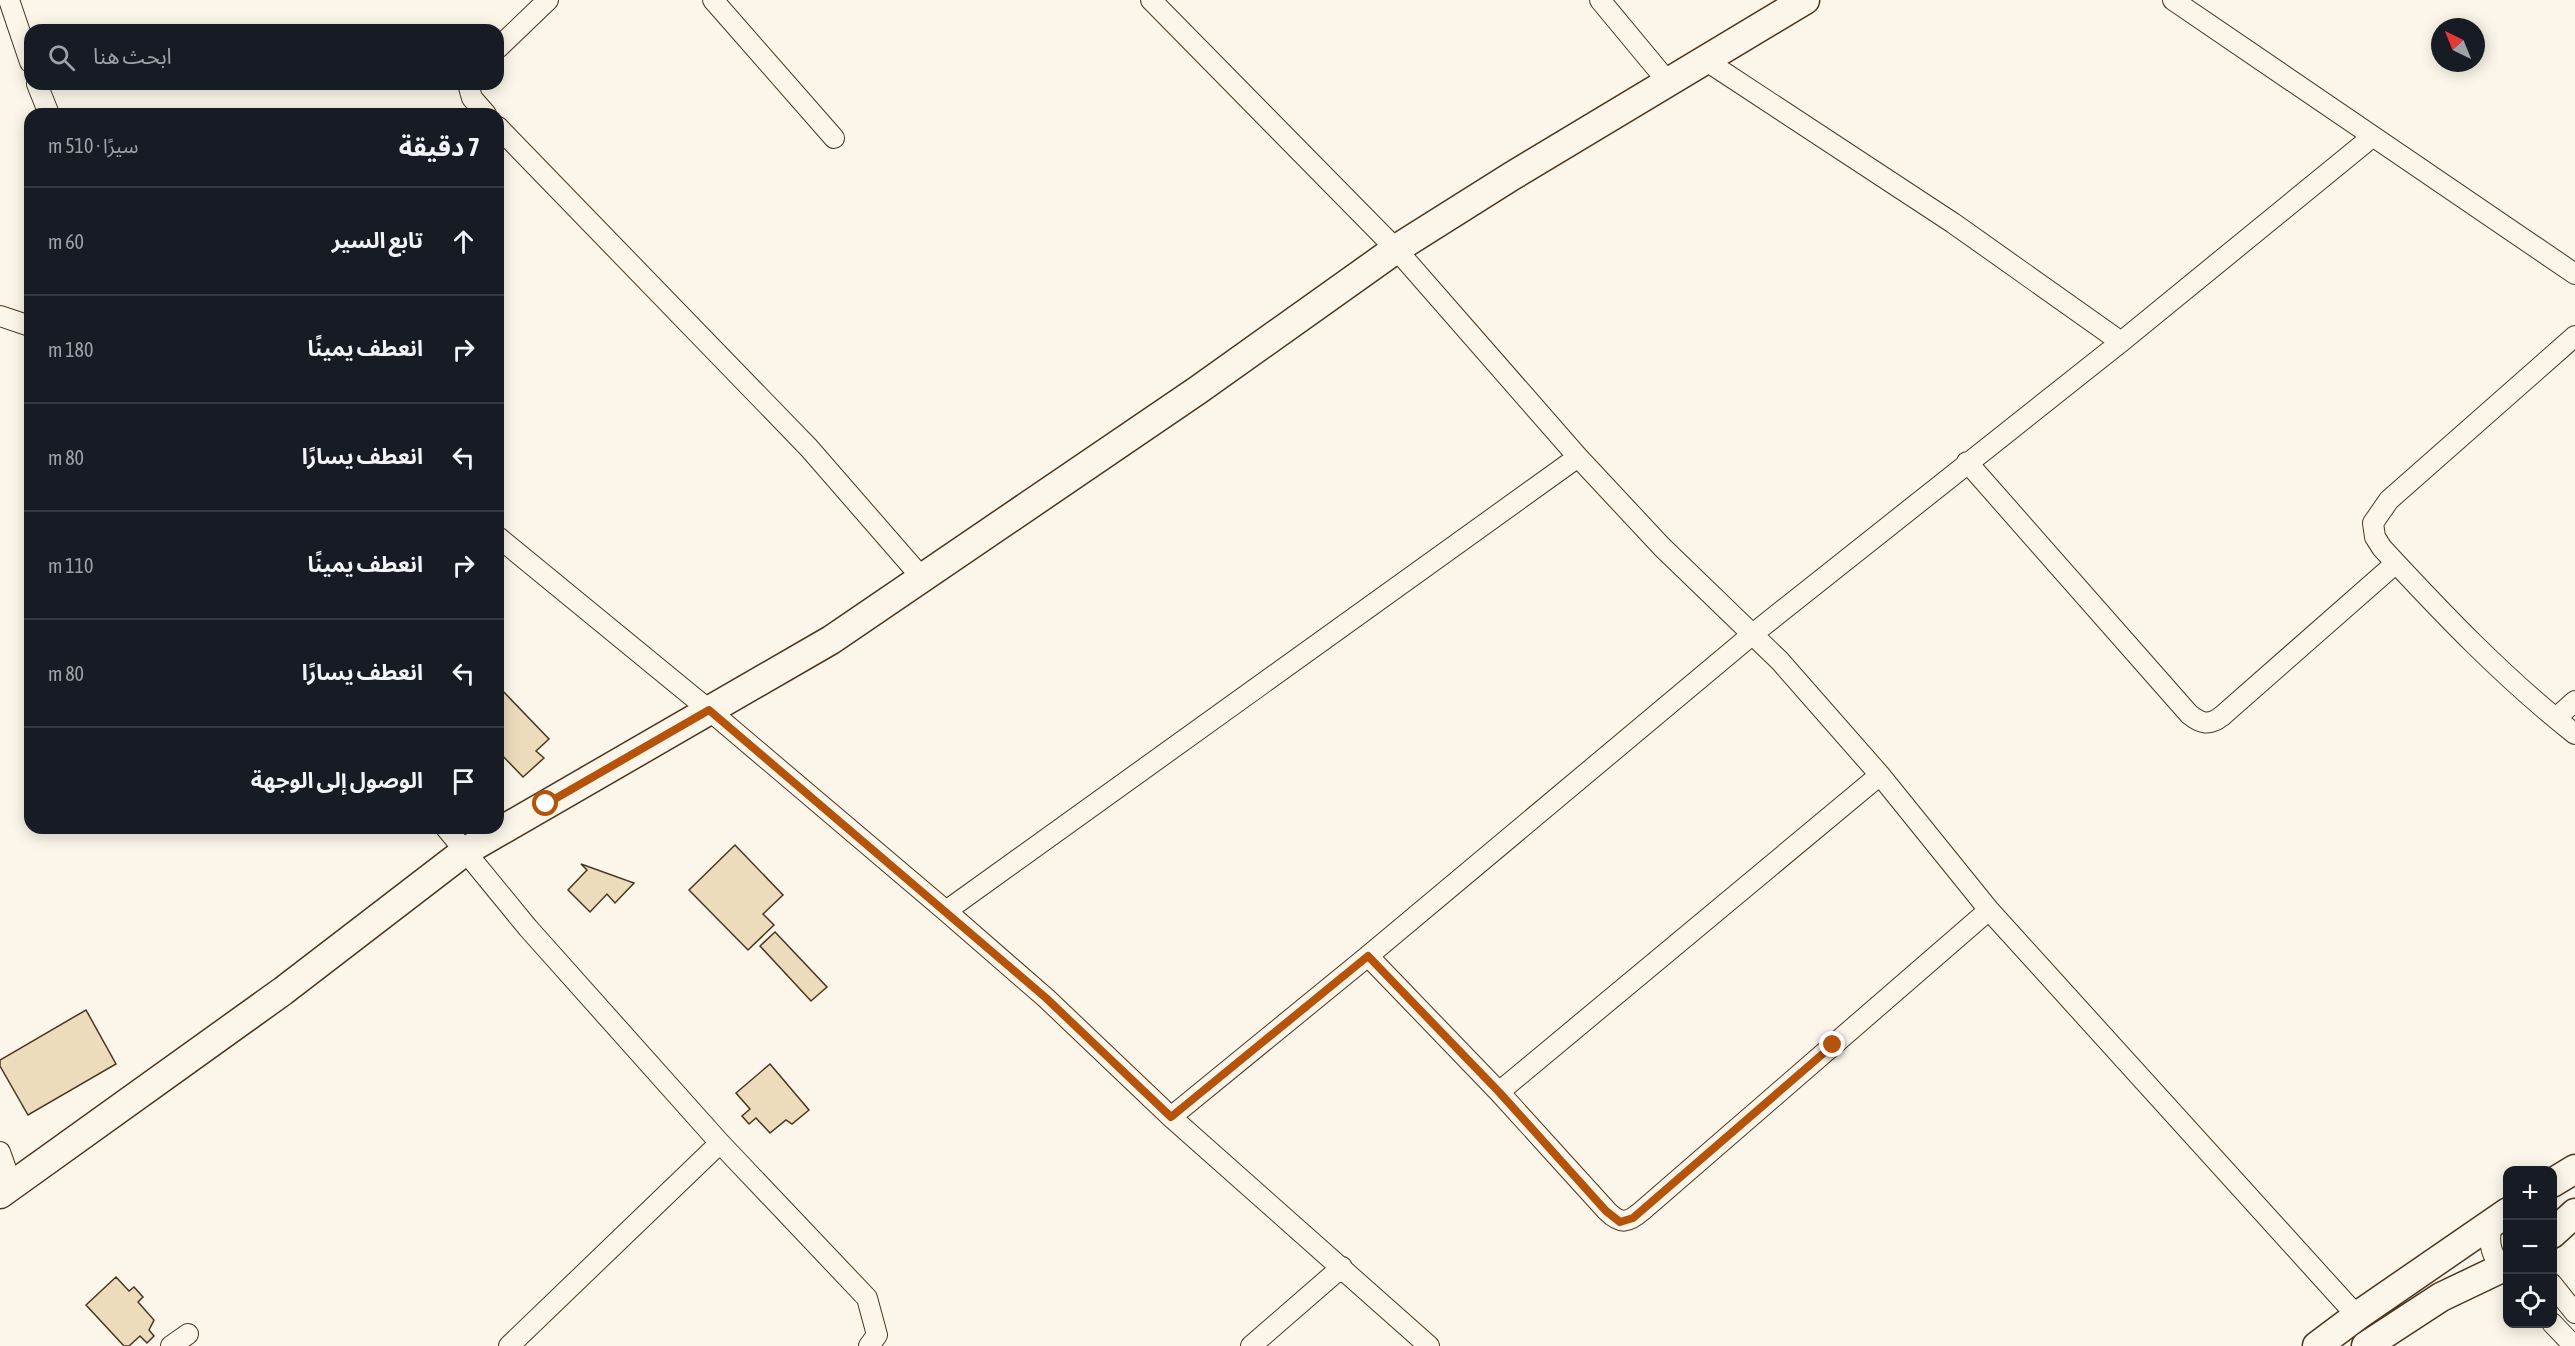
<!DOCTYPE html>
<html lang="ar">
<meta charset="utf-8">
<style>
:root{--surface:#171b24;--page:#242831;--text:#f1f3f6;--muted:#9ea1a6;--line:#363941}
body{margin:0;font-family:"Asap Condensed","Noto Sans Arabic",sans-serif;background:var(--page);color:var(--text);direction:rtl}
.controls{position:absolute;right:18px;bottom:18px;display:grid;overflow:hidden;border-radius:12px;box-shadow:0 3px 15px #0003}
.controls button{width:54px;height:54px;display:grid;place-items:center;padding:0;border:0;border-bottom:2px solid var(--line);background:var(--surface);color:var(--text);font:30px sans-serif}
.compass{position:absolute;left:2431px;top:18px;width:54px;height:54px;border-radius:50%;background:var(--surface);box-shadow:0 3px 15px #0003;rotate:317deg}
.stop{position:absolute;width:18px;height:18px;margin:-14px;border:4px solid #b45309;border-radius:50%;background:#fff}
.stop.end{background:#b45309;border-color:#fff;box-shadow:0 2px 6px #0008}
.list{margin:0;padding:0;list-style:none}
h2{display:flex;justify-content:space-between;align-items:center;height:78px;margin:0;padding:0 24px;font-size:26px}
h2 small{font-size:20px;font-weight:400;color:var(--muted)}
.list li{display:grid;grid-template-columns:39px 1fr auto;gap:18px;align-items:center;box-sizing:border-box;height:108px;padding:0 24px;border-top:2px solid var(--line)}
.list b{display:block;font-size:22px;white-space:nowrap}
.list em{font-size:20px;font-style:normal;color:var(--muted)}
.icon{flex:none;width:33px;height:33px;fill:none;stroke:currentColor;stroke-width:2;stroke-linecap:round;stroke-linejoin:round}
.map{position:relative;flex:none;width:2575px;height:1346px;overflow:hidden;direction:ltr}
.search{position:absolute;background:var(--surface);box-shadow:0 3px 15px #0003;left:24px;top:24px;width:480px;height:66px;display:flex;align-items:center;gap:15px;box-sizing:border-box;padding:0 21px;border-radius:18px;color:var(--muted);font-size:22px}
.panel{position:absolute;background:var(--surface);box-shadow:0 3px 15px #0003;left:24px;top:108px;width:480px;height:726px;border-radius:18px;direction:rtl}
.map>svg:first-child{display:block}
.building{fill:#ecdcbc;stroke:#4a3520;stroke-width:1.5}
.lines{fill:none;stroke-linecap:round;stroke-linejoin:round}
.street-casing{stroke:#4a3520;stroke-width:22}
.secondary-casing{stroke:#4a3520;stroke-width:31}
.street{stroke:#fbf6e9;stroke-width:20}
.secondary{stroke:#fbf6e9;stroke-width:28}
.route{stroke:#b45309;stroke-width:8}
</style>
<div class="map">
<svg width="2575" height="1346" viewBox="0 0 2575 1346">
<rect width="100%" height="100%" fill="#fbf6e9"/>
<path class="building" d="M499 687 549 739 536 751 544 758 523 777 498 751Z
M735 845 783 895 763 914 774 925 748 950 689 890Z
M581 864 634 883 615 903 607 894 590 912 568 890 587 870Z
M775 932 827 987 811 1001 760 946Z
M86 1010 116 1064 28 1115 0 1066V1060Z
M770 1064 809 1110 792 1124 786 1120 770 1133 756 1118 749 1124 742 1116 750 1109 736 1093Z
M116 1277 129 1291 134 1287 143 1297 138 1302 154 1320 149 1330 154 1336 147 1343 140 1336 129 1346H124L86 1305Z"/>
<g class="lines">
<g class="street-casing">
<path id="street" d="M9 0 30 62
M713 0 834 138
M1151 0 1396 249 1578 457 1662 547 1780 661 1880 775 1989 910 2357 1316
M1600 0 1668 82
M2173 0 2575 274
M498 48 548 0
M1705 60 1953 223 2121 342
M37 84 49 114
M468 84 472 98 486 114
M498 127 809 448 923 579
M0 316 30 326
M2575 336 2389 500 2373 523 2375 537 2382 548C2443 614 2504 678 2575 734
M1967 462 2189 714C2201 724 2209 726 2222 716L2396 563
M498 537 709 710 946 911 1046 998 1171 1117 1429 1346
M2556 718 2575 701
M446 828 528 928 720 1143 509 1346
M946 911 1578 457
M1368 956 1499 1092 1607 1211C1621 1225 1628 1223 1643 1210L1989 910
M1499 1092 1880 775
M1171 1117 1368 956 1754 633 2121 342 2372 137
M720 1143 867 1298 877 1335 869 1346
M0 1152 12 1186
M2493 1221C2486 1244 2492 1258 2508 1275
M2552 1284 2575 1313
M2552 1323 2574 1346
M171 1346 188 1334
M1251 1346 1342 1267"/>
</g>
<g class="secondary-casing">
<path id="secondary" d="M2552 1183 2575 1169
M0 1194 283 991 464 852 831 640 1198 390 1396 249 1512 176 1805 0
M2552 1234 2575 1213
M2317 1346 2357 1316 2508 1212
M2366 1346 2441 1297 2508 1265"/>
</g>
<use href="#street" class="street"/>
<use href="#secondary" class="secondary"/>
</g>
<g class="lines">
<path class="route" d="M546 804 709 710 1046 998 1171 1117 1368 956 1499 1092 1606 1211 1620 1222 1633 1218 1833 1045"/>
</g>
</svg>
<div class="controls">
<button>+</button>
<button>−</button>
<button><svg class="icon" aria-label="locate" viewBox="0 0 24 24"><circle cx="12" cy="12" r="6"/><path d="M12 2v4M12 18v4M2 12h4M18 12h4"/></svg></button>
</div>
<svg class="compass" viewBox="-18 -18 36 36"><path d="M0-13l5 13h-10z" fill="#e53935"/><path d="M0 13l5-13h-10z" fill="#9ea1a6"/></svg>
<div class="stop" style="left:546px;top:804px"></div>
<div class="stop end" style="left:1833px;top:1045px"></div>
<div class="search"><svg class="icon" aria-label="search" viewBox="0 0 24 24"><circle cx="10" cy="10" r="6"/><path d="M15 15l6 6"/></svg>ابحث هنا</div>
<section class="panel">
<h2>7 دقيقة<small>سيرًا · 510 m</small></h2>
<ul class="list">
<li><svg class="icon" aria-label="ahead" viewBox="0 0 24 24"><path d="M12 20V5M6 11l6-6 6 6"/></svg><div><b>تابع السير</b></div><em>60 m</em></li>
<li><svg class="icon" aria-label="right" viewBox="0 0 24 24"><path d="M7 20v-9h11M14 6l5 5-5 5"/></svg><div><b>انعطف يمينًا</b></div><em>180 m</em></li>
<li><svg class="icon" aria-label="left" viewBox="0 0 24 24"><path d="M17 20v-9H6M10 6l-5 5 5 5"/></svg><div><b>انعطف يسارًا</b></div><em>80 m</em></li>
<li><svg class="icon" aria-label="right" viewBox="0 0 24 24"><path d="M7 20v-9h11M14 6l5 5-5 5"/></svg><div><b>انعطف يمينًا</b></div><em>110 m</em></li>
<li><svg class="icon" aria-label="left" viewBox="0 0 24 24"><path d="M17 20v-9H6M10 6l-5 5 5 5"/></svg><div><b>انعطف يسارًا</b></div><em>80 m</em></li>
<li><svg class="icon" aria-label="arrive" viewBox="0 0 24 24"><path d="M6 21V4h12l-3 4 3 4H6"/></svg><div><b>الوصول إلى الوجهة</b></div></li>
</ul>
</section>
</div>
